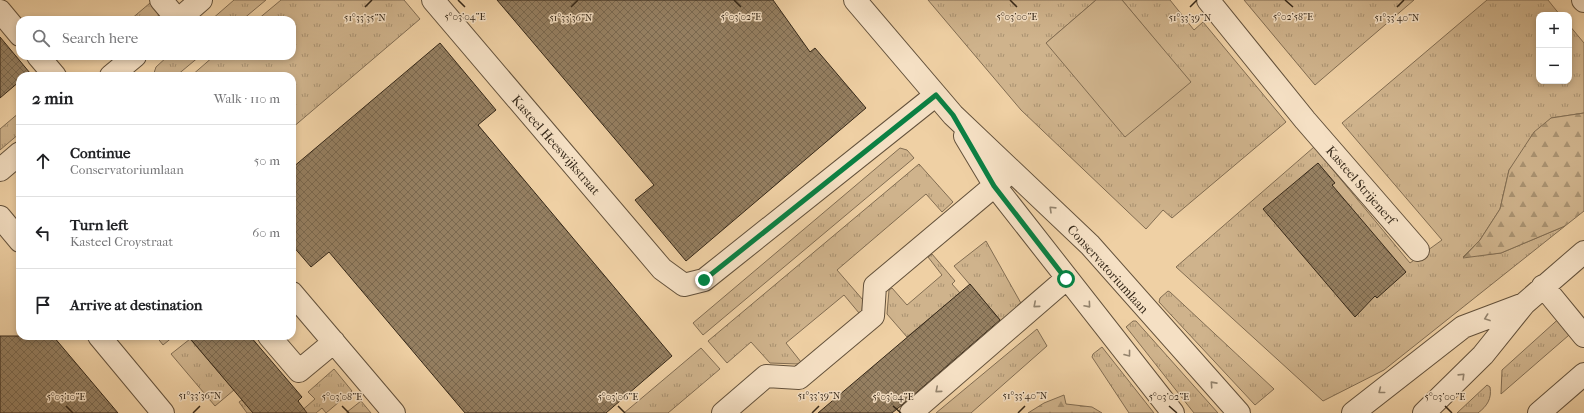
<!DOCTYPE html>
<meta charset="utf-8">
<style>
:root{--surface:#fff;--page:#f6f6f6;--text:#202124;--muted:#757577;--line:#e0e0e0}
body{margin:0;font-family:"IM FELL French Canon",serif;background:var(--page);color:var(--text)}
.controls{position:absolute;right:12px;top:12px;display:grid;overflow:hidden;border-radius:8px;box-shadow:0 2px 6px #0003}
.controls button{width:36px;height:36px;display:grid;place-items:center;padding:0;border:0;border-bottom:1px solid var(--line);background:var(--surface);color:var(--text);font:20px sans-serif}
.stop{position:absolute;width:12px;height:12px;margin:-9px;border:3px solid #0b8043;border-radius:50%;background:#fff}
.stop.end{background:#0b8043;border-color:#fff;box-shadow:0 1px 4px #0008}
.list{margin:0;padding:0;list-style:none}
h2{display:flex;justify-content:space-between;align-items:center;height:52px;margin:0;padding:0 16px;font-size:17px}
h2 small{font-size:13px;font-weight:400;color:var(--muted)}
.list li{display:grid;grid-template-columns:26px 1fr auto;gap:12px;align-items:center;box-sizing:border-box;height:72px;padding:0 16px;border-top:1px solid var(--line)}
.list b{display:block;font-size:15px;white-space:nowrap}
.list p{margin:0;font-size:13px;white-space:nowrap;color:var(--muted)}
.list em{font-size:13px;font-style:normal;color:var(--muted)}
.icon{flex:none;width:22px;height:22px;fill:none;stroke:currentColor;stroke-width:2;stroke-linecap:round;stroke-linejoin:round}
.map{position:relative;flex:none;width:1584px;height:413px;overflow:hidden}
.search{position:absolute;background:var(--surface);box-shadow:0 2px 6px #0003;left:16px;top:16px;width:280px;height:44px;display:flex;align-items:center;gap:10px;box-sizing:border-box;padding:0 14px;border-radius:12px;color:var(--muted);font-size:15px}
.panel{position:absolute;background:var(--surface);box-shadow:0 2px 6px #0003;left:16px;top:72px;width:280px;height:268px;border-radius:12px}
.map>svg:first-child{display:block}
.grass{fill:url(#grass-tufts);stroke:#826d52}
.forest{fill:url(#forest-firs);stroke:#826d52}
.park{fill:#cfb38c;stroke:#826d52}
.building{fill:url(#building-cross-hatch);stroke:#342718}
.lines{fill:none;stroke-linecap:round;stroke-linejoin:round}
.minor-casing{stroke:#63513b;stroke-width:24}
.minor{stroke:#f5e0c4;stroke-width:22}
.oneway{stroke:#94846e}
.route{stroke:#0b8043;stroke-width:5}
.ticks{fill:none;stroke:#342718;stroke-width:1.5}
.labels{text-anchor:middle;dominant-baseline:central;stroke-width:3;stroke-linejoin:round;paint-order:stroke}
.street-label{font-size:13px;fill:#342718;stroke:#f5e0c4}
.ticks-label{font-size:10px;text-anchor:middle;fill:#342718;stroke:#f5e0c4;stroke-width:3;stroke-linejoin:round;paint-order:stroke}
</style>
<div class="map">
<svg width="1584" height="413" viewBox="0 0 1584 413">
<defs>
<pattern id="grass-tufts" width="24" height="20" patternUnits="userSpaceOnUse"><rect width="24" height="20" fill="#cfb38c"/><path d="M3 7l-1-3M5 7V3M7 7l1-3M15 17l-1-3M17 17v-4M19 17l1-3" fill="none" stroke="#a99271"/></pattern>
<pattern id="forest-firs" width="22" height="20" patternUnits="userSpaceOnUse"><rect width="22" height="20" fill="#cfb38c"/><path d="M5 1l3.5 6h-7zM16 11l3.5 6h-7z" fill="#a99271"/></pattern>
<pattern id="building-cross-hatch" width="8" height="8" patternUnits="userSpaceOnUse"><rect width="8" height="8" fill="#957f61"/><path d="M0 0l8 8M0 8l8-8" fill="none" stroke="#7a684f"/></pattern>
</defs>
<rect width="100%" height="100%" fill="#efd0a4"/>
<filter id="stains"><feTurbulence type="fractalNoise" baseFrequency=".005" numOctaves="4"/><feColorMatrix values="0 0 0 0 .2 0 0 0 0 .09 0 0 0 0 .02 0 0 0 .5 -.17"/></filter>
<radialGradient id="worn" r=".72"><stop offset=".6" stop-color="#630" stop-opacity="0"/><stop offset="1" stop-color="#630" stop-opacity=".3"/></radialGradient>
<path class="grass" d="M234 0H266L242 20H211Z
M281 0H404L420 19 292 128V76H191L214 56H292V20H257Z
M928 0H1096L1046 43 1190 82 1122 0H1170L1194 30 1203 22 1286 122 1172 218 1163 210 1146 229 1021 110Z
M1244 0H1414L1315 85Z
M1487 0H1548L1560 15H1539V81H1569V25L1584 43V113L1551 118 1509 170 1500 209 1480 240 1463 257 1501 253 1565 226 1384 370 1323 401 1176 267 1314 147 1410 263 1442 240 1342 123Z
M150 3 159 15 153 20H130Z
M168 56H200L176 76H153L156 67Z
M20 112V133L0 150V129Z
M900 148 907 150 914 158 703 335 693 323Z
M919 164 953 202 942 212 926 194 837 270 863 300 862 310 859 313 844 295 786 343 801 362 798 364 770 363 751 342 727 363 708 341Z
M986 241 1022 305 1001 321 954 266Z
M932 254 955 281 952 284 960 293 907 337 887 314 889 290 892 288 907 305 942 275 928 257Z
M1168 291 1170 292 1274 389 1255 405 1159 302 1160 298Z
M1564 314 1576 329 1501 394 1502 370Z
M1133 321H1136L1218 413H1194L1127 328 1126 327Z
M1037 329 1047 346 971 413H936Z
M156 336H174L163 345Z
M190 339 234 390 215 406 171 354Z
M1102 347 1154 413H1129L1092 357 1093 354Z
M701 348 720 369 668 413H624Z
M334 369 352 391 326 413 322 408 316 413H299L315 399 308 392Z
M1487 385 1490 387C1492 399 1487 406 1478 413H1457Z
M242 400 253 413H247L239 402Z
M361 401 371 413H347V412Z"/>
<path class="forest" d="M1584 113V211L1565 226 1501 253 1463 258 1480 240 1500 209 1509 170 1534 132 1551 118Z
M1064 395 1066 404 1092 407 1102 413H1028L1044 403Z"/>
<path class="park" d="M1096 0H1122L1191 82 1125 137 1046 43Z"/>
<path class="building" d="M497 0H773L810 52 815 48 866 108 686 261 635 200 654 185Z
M0 37 30 73 27 76H20V81L0 98Z
M440 43 496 110 478 125 672 356 606 413H465L329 252 311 267 292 245V168Z
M1318 163 1335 183 1332 185 1406 272 1377 298 1375 296 1355 317 1263 209Z
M970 284 1000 320 902 405 892 413H818Z
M0 336H53L118 413H0Z
M188 336H250L302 397 298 401 307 413H253Z"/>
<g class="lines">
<g class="minor-casing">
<path id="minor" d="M161 0 178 20
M433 0 662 269 684 285 704 280 936 95
M855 0 953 115 1090 245 1239 413
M1208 0 1305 120 1418 250
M1583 0 1584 1
M0 11 20 35
M178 20 201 0
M38 56 55 76
M111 76 135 56
M965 136 995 186 1173 413
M0 170 20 153
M0 217 20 241
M1543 286 1584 336
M292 293 394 413
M99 336 163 413
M269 336 299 371 334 342
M723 413 766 376 799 378 873 316 875 286 1012 171
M911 413 1066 279
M1353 413 1463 327 1524 304
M1424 413 1483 355 1524 304 1584 252
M1539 413 1584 374"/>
</g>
<use href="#minor" class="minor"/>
</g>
<defs><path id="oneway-chevron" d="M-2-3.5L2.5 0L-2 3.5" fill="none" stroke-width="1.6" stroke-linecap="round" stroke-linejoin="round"/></defs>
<g class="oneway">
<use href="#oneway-chevron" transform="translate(1052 209) rotate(-136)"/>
<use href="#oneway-chevron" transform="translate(1036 305) rotate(139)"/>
<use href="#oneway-chevron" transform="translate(1088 305) rotate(49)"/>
<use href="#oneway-chevron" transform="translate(1487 318) rotate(160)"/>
<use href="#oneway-chevron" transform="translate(1128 354) rotate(52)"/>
<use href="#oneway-chevron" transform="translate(1462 376) rotate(-44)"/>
<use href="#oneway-chevron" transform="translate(1213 384) rotate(-132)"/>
<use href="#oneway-chevron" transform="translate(938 390) rotate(139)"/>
<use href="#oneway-chevron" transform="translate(1381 391) rotate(142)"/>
</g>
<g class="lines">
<path class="route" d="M704 280 936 95 953 115 994 186 1066 279"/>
</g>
<path class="ticks" d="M458 0 465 7M734 0 741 7M1010 0 1017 7M1285 0 1293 7M365 7 372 0M571 7 578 0M1190 7 1197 0M1397 7 1404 0M66 406 73 413M342 406 349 413M618 406 625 413M893 406 901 413M1169 406 1177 413M1445 406 1452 413M193 413 200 406M812 413 819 406M1018 413 1025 406"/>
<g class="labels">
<g class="street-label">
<text transform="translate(556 145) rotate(49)">Kasteel Heeswijkstraat</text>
<text transform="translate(1361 185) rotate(49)">Kasteel Strijenerf</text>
<text transform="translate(1108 269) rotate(48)">Conservatoriumlaan</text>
</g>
</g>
<g class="ticks-label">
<text x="465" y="20">5°03'04"E</text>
<text x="741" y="20">5°03'02"E</text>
<text x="1017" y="20">5°03'00"E</text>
<text x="1293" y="20">5°02'58"E</text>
<text x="365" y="21">51°33'35"N</text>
<text x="571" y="21">51°33'36"N</text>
<text x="1190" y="21">51°33'39"N</text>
<text x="1397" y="21">51°33'40"N</text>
<text x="200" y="399">51°33'36"N</text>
<text x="819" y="399">51°33'39"N</text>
<text x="1025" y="399">51°33'40"N</text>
<text x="66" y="400">5°03'10"E</text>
<text x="342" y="400">5°03'08"E</text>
<text x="618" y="400">5°03'06"E</text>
<text x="893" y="400">5°03'04"E</text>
<text x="1169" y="400">5°03'02"E</text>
<text x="1445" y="400">5°03'00"E</text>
</g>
<rect width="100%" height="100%" filter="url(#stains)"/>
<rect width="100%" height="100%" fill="url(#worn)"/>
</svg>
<div class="controls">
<button>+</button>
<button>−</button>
</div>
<div class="stop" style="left:1066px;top:279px"></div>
<div class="stop end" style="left:704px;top:280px"></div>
<div class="search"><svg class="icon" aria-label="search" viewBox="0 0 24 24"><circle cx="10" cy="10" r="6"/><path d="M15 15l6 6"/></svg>Search here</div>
<section class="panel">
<h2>2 min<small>Walk · 110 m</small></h2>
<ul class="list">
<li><svg class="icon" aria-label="ahead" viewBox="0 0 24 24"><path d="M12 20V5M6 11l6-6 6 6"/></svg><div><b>Continue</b><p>Conservatoriumlaan</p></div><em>50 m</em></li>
<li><svg class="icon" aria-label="left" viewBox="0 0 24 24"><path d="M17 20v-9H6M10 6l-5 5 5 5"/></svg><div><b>Turn left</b><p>Kasteel Croystraat</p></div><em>60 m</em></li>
<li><svg class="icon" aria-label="arrive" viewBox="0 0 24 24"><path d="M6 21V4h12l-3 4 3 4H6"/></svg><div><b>Arrive at destination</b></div></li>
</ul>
</section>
</div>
